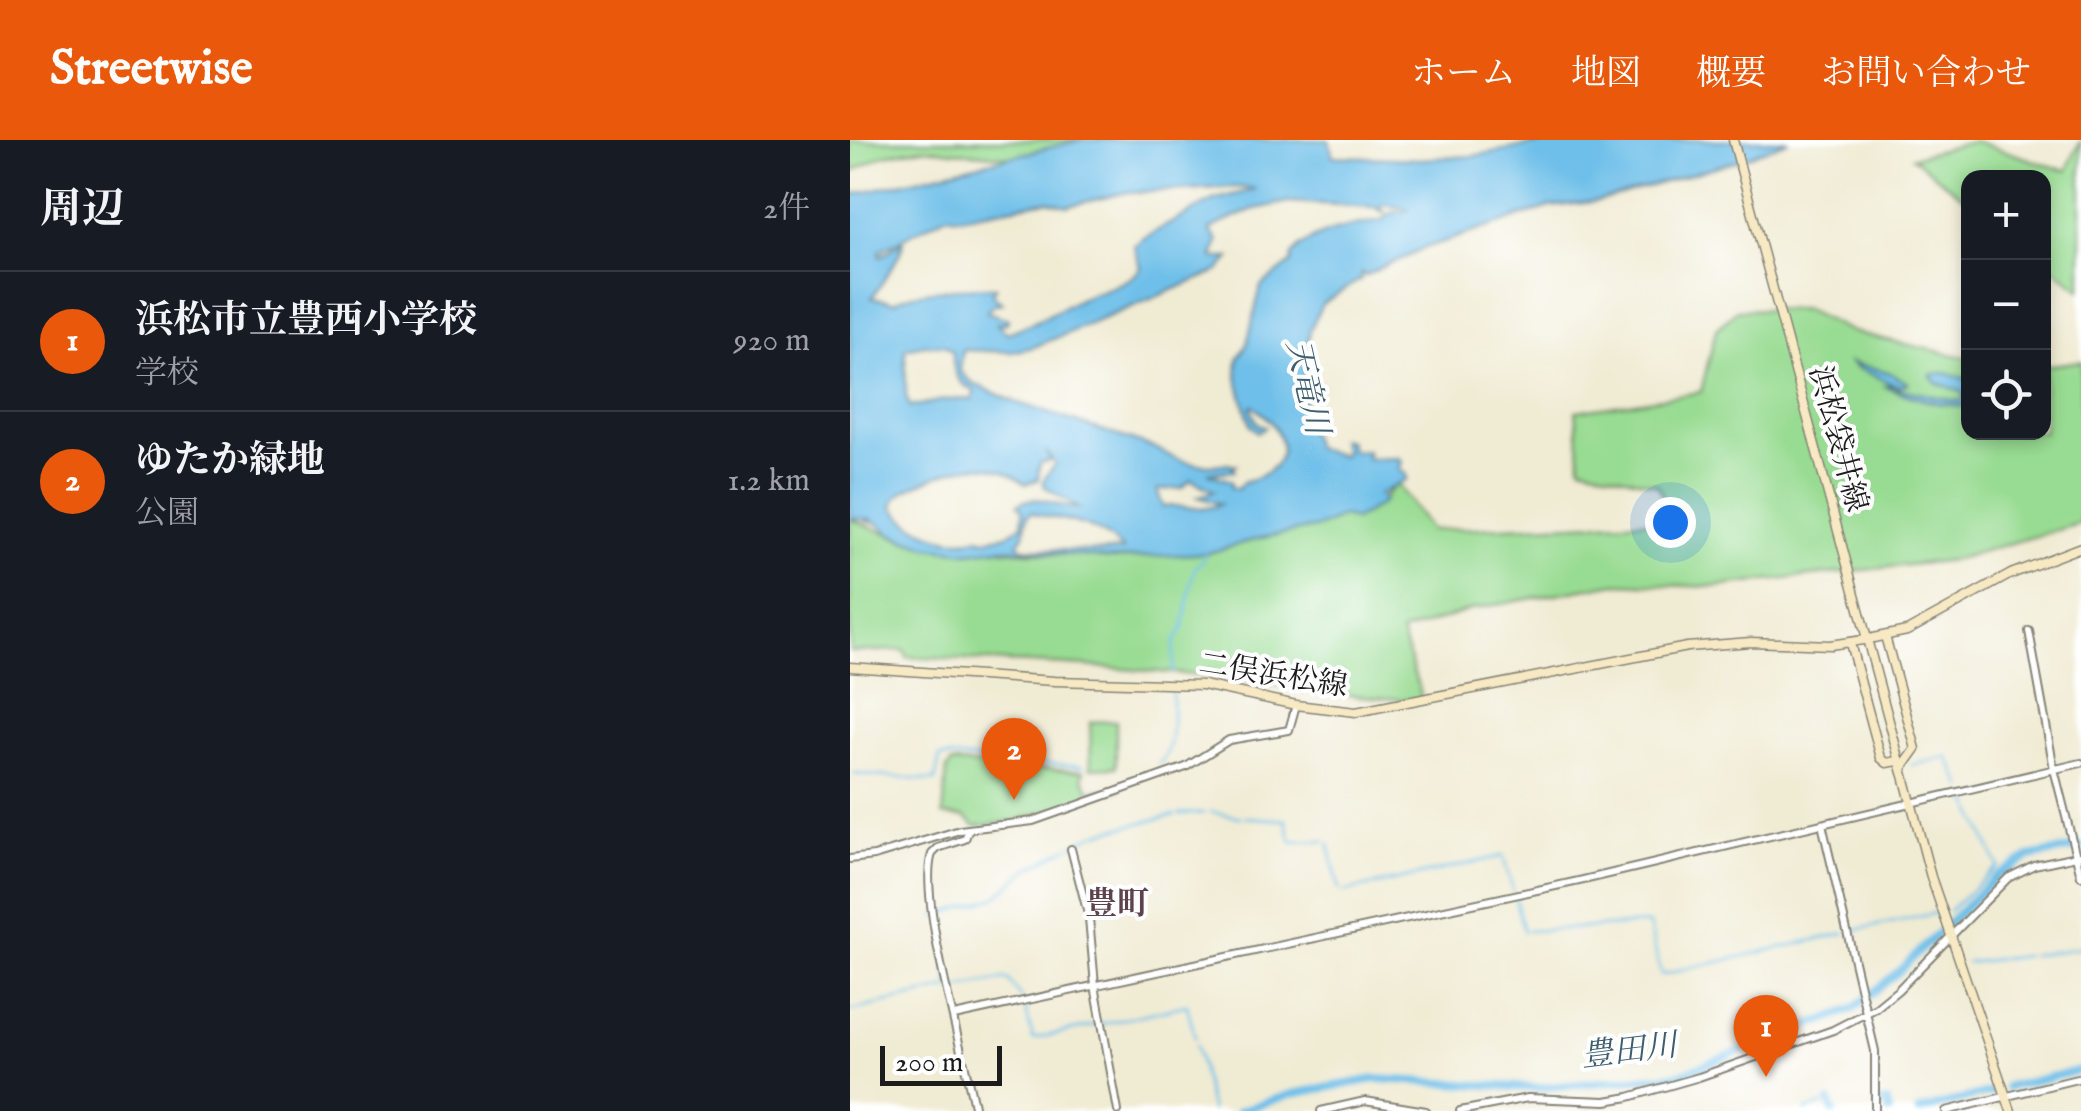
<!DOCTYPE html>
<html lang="ja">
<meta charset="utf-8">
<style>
:root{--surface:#171b24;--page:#20242c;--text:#f1f3f6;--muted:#9ea1a6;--line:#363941;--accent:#ea580c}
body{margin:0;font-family:"IM FELL English","Noto Serif JP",serif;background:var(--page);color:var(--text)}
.controls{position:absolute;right:30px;top:30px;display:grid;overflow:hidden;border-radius:20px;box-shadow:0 5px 15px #0003}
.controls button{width:90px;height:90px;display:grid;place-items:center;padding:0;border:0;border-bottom:2px solid var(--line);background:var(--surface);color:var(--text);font:50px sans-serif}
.scale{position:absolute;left:30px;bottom:25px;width:122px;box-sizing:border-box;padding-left:10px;border:5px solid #1c1c1c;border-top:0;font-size:28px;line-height:35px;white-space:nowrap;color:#1c1c1c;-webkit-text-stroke:8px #fff;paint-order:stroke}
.you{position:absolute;left:820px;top:382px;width:35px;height:35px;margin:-25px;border:8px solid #fff;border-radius:50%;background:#1a73e8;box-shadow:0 0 0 15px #1a73e833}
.badge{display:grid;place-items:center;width:65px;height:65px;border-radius:50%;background:var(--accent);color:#fff;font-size:32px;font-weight:700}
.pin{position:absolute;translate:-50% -82px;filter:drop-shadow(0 2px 5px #0008)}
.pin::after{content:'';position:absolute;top:52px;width:35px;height:30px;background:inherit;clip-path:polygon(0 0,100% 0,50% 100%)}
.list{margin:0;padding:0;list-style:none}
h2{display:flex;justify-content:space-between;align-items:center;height:130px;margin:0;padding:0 40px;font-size:42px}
h2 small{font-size:32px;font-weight:400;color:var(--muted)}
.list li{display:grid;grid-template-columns:65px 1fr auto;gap:30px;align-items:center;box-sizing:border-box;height:140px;padding:0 40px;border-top:2px solid var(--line)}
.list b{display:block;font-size:38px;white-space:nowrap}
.list p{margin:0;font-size:32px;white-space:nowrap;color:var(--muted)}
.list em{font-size:32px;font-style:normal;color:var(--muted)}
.icon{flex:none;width:55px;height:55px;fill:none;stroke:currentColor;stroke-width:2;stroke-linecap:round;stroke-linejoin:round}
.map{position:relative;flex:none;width:1231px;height:971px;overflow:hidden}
header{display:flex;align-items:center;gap:60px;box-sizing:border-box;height:140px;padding:0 50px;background:var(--accent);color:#fff}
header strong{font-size:48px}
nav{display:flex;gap:55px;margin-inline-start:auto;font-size:35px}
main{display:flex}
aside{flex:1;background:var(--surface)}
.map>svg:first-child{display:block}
.green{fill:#98db92;stroke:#5a7c57;stroke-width:2.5}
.water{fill:#6ebfe9;stroke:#456e82;stroke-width:2.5;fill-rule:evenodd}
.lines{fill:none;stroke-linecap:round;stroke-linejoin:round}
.stream{stroke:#6ebfe9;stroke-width:2.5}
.river{stroke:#6ebfe9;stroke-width:8}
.tertiary-casing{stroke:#868478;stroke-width:10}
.secondary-casing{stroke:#868478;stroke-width:11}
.tertiary{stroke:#fff;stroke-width:6}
.secondary{stroke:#f7e9c3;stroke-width:8}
.labels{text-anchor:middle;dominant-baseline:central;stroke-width:8;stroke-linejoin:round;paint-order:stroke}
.street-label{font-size:30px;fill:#1c1c1c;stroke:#fff}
.water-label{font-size:32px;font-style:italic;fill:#3d5d6e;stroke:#fff}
.neighbourhood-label{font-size:32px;font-weight:bold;fill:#5e424c;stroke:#fff}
</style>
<header>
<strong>Streetwise</strong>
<nav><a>ホーム</a><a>地図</a><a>概要</a><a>お問い合わせ</a></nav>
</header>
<main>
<aside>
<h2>周辺<small>2件</small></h2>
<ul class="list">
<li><span class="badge">1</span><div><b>浜松市立豊西小学校</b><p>学校</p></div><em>920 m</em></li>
<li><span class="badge">2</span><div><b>ゆたか緑地</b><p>公園</p></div><em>1.2 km</em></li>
</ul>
</aside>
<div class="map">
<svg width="1231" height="971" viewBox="0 0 1231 971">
<rect width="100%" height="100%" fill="#fff"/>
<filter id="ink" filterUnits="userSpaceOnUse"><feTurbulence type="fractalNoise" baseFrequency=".01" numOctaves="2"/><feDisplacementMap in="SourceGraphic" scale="20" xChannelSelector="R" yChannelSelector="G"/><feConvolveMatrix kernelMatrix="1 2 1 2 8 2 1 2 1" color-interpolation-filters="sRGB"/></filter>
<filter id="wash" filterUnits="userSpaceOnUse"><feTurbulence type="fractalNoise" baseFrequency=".0048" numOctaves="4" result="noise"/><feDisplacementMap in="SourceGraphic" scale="40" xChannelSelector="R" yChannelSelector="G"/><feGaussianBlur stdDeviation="2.25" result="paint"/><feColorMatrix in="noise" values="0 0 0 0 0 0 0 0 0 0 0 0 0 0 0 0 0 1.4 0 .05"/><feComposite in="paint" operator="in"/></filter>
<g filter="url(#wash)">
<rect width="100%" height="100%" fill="#f0ebd3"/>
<path class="green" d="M0 0H240L163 17 73 8 34 15 0 33Z
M1231 0V150L1194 120V38H1118V61L1062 17 1125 1 1216 31Z
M953 169 1002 192 1118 218V292H1194V226L1231 221V383L1103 420 863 447 766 443 623 469 551 493 573 561 474 553 382 538 236 526 57 517 54 510 0 512V379L57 401 202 414 291 417 435 393 525 368 547 343 581 390 823 380 808 345 731 326 726 271 851 252 866 190 887 170Z
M266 581V627L241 628 240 582Z
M102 623 234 631 233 638 240 651 272 648 165 681 125 686 115 677 93 675 97 629Z"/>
<path class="water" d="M231 0H479L483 16 570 19 623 16 707 0H939L892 19 750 61 700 67 575 108C557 119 535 123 516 136L512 133 511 139 472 164 460 190 455 221 453 272 464 307 491 316 495 313 490 299 499 301 501 311H517V319L549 318 552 322 549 329 556 334 557 339 529 355 535 360 533 363 504 380 493 376 469 387 411 398 358 413 263 419 151 408 118 412 77 407 41 394 27 383 15 381 23 379H0V55ZM385 47 406 49 363 60 292 99 284 106 291 128C276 147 250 149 229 159 205 172 183 184 157 193L147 184 157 183 158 179 137 172 144 164 152 163 142 154 146 147C124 147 60 149 45 162L22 158C31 143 53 115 53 101L31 116 30 111 97 75 109 77 197 61 218 66 274 53ZM438 62 524 67 535 73 530 66 533 64 559 69 538 74 535 79C501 87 467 88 442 115L441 123 411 146 397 204 388 219 387 236 397 274 401 286 408 292 416 287 407 283 401 269 402 265C445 297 440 331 393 342L388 349 382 348 381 341 358 333 384 331 383 327 386 325C377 322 372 325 362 325 341 325 323 319 306 308L165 262 122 243 110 230 113 210 162 212 184 207 369 131 380 118H363L368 101 360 91 362 88 401 70ZM74 205H94L103 212C102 229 107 244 124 250L123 259 94 260 60 267 56 256 55 209ZM196 311 205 324 193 341 195 347 228 368C203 367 191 352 168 364L173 371 172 384 157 395 131 400 130 397C102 407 58 389 43 366 46 354 55 351 65 346 100 329 138 313 175 344L188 340 190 323 200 321ZM341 340 364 351 348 357 370 364C349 374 333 363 313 367L307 350 332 348ZM182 372C190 377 197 376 206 378 232 383 254 390 273 410L252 412 174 408 168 404 174 395 177 376Z
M1001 223 1038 232 1058 243 1050 246 1041 243 1042 247 1105 261 1115 259 1112 252 1087 243 1080 235C1093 230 1106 235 1118 240V266C1091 266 1060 257 1035 246L1040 244C1029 234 1012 234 1001 223Z"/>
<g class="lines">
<path class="stream" d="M323 534 324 503 333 489 344 429 353 420 354 414
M309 624C327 608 321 574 322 552
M1062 625 1098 617 1113 647
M4 634 85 641 90 617H94L233 626
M361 672 390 677
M329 674 354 673
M394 677 436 680 442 702 475 701
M247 693 325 675
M223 705 244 694
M479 705 489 750
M494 752 653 716 663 751
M665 758 674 792
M1099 771 1148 726 1116 655
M86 776 146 757 177 730 218 707
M678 791 799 784 811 835 995 793
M1001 791 1087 773
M1181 815 1231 808
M1116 823 1175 816
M97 831 101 850 157 839 172 858
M175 866 183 899 337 865 345 898
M0 871 96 849
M346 905 361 971
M1137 956 1145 953
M955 971 980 962"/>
<path class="river" d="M1157 947 1231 930
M980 962 983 971
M1027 964 1037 962 1039 971
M389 971 442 954 525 939 687 948 827 935 1003 869 1049 831 1148 735 1179 717 1231 707
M1069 971 1145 951"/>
</g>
</g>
<g filter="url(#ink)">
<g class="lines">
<g class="tertiary-casing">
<path id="tertiary" d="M1179 491 1204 629 1231 736
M972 684 1025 911V971
M119 689 115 699 88 708 82 714C67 757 115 919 125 971
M221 709 239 778 245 845 268 971
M0 719 24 716 110 690 183 681 336 627 379 600 439 590 446 565
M104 876 729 741 1231 623
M471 971 515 961 576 971
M610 971 678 958 756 961 779 957 849 937 983 890 1026 868 1048 850 1158 738 1184 725 1231 715
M1096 971 1231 938"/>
</g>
<g class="secondary-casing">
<path id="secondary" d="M883 0 1053 633
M1035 496 1066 609 1053 627
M1023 498 1057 491 1161 434 1231 407
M1000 503 1031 618 1037 623 1048 621
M0 527 204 541 353 545 446 565 506 572 837 507 901 502 980 505 1013 500
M1053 632 1081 737 1161 971"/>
</g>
<use href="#tertiary" class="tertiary"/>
<use href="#secondary" class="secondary"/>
</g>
</g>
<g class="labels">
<g class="street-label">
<text transform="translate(987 299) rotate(75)">浜松袋井線</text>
<text transform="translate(423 536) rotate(9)">二俣浜松線</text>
</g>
<g class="water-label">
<text transform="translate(456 247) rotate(77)">天竜川</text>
<text transform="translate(779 912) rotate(-7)">豊田川</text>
</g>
<g class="neighbourhood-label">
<text x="267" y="765">豊町</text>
</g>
</g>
</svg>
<div class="controls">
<button>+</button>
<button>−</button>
<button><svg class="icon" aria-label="locate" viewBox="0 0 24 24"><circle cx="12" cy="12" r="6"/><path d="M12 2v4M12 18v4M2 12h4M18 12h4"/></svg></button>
</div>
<div class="scale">200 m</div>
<div class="you"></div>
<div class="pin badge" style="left:916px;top:937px">1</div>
<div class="pin badge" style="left:164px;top:660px">2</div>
</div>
</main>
